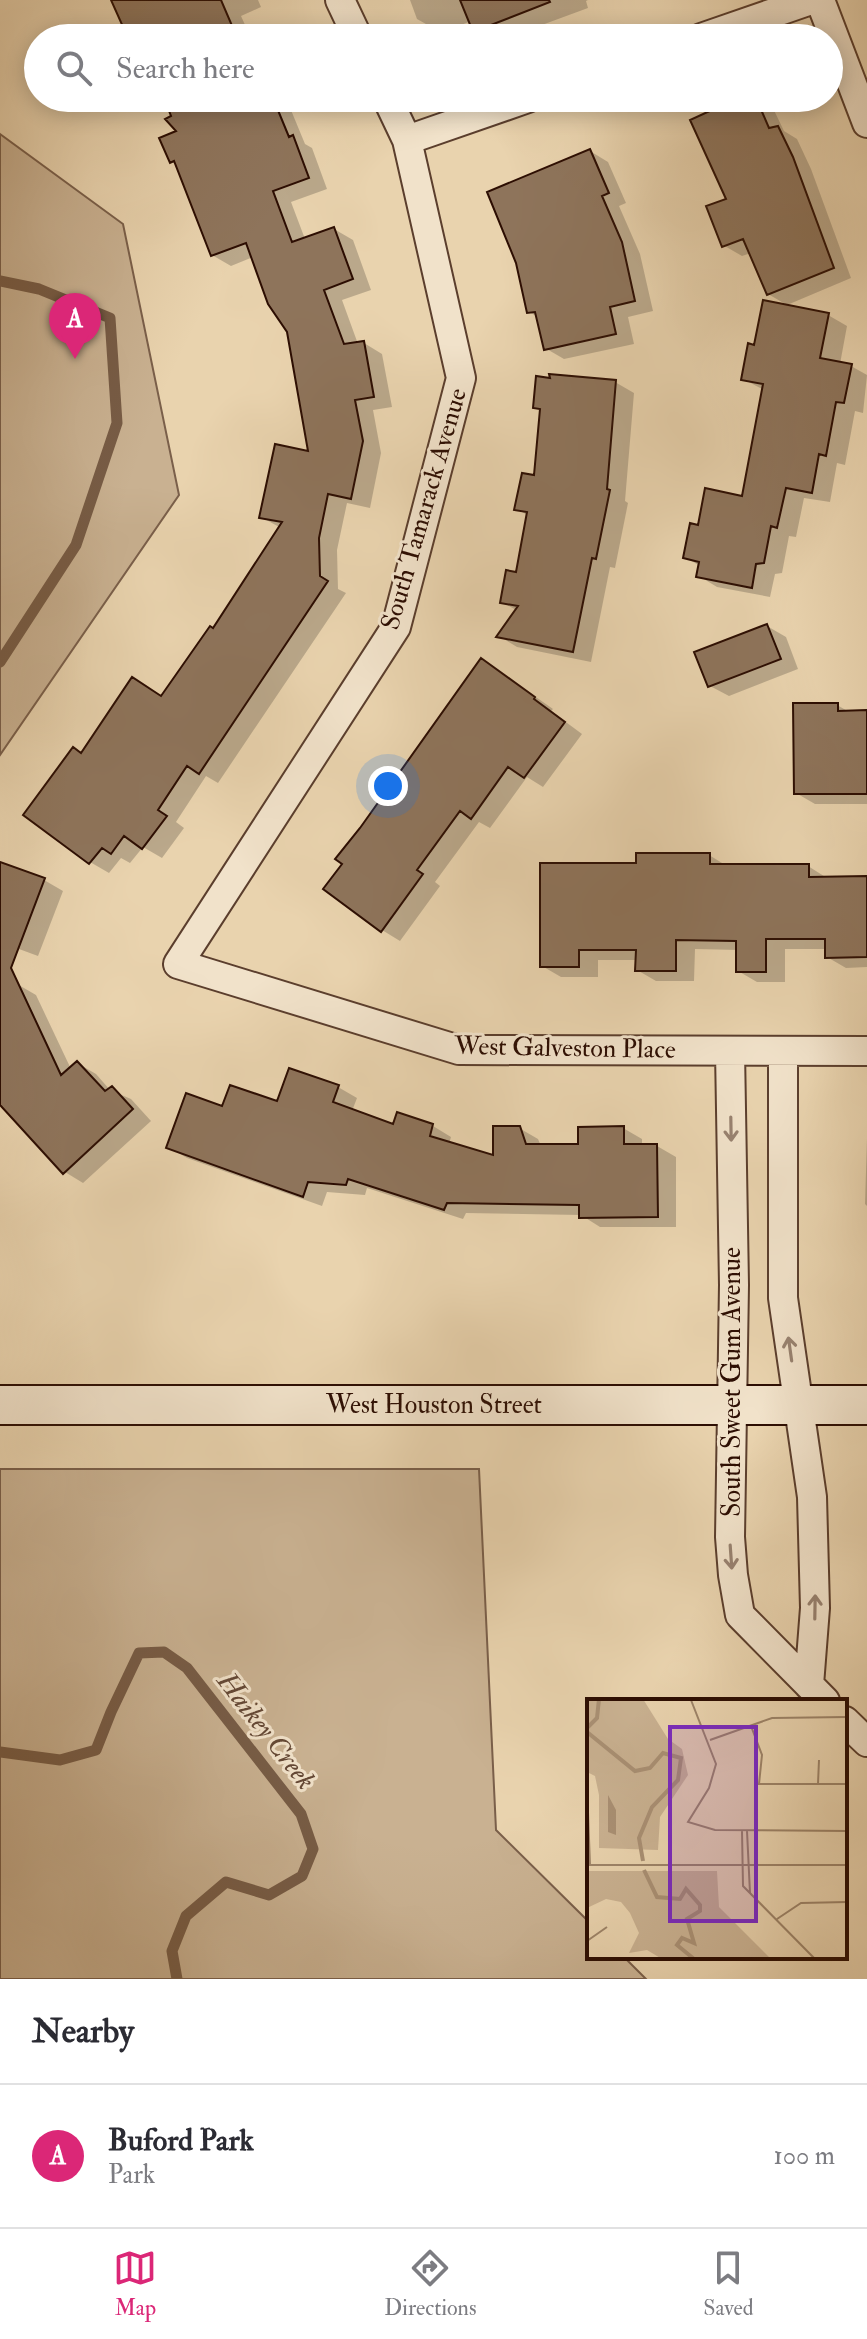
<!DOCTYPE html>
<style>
:root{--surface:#fff;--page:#f2f2f3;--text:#2b2b33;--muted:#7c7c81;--line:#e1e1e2;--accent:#db2777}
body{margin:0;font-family:"IM FELL Double Pica",serif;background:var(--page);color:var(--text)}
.you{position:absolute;left:388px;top:786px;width:28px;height:28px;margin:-20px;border:6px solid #fff;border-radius:50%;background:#1a73e8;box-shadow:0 0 0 12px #1a73e833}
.badge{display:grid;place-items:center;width:52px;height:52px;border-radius:50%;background:var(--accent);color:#fff;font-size:26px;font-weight:700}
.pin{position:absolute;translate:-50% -66px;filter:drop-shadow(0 2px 4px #0008)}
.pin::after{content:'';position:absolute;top:42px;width:28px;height:24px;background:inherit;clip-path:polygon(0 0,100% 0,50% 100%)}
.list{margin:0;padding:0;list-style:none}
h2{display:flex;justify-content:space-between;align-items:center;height:104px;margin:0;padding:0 32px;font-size:34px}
h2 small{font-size:26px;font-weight:400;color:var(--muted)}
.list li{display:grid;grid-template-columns:52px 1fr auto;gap:24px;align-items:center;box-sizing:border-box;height:144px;padding:0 32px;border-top:2px solid var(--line)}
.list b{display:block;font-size:30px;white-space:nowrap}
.list p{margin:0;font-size:26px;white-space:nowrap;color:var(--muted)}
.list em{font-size:26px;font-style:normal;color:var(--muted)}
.icon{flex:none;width:44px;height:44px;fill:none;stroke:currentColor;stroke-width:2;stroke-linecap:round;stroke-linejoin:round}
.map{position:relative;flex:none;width:867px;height:1979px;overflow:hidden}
.search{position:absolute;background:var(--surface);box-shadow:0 4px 20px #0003;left:24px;right:24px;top:24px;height:88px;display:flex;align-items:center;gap:20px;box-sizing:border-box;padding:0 28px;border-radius:44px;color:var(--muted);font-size:30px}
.sheet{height:248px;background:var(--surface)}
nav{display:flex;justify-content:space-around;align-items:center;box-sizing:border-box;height:112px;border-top:2px solid var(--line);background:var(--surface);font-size:22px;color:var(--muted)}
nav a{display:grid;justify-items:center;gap:4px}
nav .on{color:var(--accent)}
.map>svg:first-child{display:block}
.green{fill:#c9b191;stroke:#7a5f4a;stroke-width:2}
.shadow{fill:#0003}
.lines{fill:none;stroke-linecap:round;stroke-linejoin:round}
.stream{stroke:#775c46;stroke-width:11}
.building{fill:#8e745b;stroke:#2c0d02;stroke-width:2}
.street-casing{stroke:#5b3e2d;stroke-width:32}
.secondary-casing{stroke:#2c0d02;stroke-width:42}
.street{stroke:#f1e2ca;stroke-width:28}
.secondary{stroke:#f1e2ca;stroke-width:38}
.oneway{stroke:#988270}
.labels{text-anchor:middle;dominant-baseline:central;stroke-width:6;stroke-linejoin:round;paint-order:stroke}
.street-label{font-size:26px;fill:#2c0d02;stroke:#f1e2ca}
.water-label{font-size:28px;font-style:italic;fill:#644835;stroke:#f1e2ca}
.inset-river{fill:none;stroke:#a99074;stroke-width:4}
.inset-road{fill:none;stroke:#9d8469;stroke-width:2}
.view{fill:#7b2cbf;fill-opacity:0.15;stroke:#7b2cbf;stroke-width:4}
.inset-edge{fill:none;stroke:#2c0d02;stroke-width:4}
</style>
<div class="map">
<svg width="867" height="1979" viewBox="0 0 867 1979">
<rect width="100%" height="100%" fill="#e9d3ae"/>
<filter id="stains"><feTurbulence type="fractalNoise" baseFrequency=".0025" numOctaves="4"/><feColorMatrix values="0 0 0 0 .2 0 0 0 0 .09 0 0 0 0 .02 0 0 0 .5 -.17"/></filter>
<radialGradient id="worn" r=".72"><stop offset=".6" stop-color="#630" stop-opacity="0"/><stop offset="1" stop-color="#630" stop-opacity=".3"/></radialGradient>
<path class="green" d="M0 134 123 224 179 495 0 755Z
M0 1469H479L496 1830 589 1922V1957H624L646 1979H0Z"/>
<path class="shadow" d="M117 0H258L261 7 241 16 251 38H130Z
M410 0H588L586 1 588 8 531 29 532 32 516 38H487L475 31 471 21 442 33 417 19Z
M166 98H286L305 144 312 148 327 189 291 202 305 239 334 229 353 240 371 290 342 300 358 344 364 343 382 354 392 407 373 410 381 453 370 508 347 503 337 550 338 589 346 593 218 783 206 776 176 822 184 828 162 858 143 847 130 863 121 858 109 873 90 862 82 755 162 698 214 631 281 528 261 517 310 454 289 331 253 257 231 266 212 255 177 165 171 161 180 132Z
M743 98H760L771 104 784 131 797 139 811 169 851 278 787 305 768 294 751 253 742 256 723 245Z
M590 151 608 162 626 203 619 206 640 254 653 311 628 317 634 344 564 359 545 348 538 317 529 312Z
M828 315 847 326 840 364 851 366 867 375 863 413 855 411 845 465 837 463 830 502 804 498 796 537 789 536 782 573 775 574 770 597 717 587 699 576 700 566 685 557 744 498 764 390 743 379 756 347Z
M615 382 634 393 625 501 628 503 615 568 610 567 591 662 517 647 499 636 518 611 502 602 517 575 529 516 517 509 536 478 542 411 535 407Z
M767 626 786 637 798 669 729 696 710 686Z
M500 672 553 709 551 711 582 734 543 787 527 777 490 828 479 822 435 882 440 886 400 941 382 930Z
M837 705 851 713 867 712V804H815L796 793Z
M709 855 727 866H808L827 878H867V967L846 968 827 957V949H785V982H757L738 971V950L695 949 694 981H656L637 970 638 960H598V977H561L542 966 638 865Z
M0 864 44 880 63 891 38 956 0 942Z
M17 984 36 995 71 1069 77 1063 96 1074 110 1090 131 1099 151 1121 83 1183 65 1172 0 1081V992Z
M338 1087 357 1098 352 1111 395 1126 399 1114 433 1126 451 1137 449 1144 495 1158 519 1128 538 1139 541 1146H580L623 1128 642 1139V1146H657L676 1157V1227H600L581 1215 466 1213 463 1219 367 1188 365 1195 327 1192 322 1206 187 1158 168 1147 223 1109 278 1104Z
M867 1138V1206L865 1204Z"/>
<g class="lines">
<path class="stream" d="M0 281 39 289 110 318 117 423 76 545 0 662
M0 1752 60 1760 96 1750 111 1712 139 1653 164 1652 187 1668 301 1814 313 1849 302 1876 269 1895 226 1882 186 1916 172 1951 177 1979"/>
</g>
<path class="building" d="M111 0H221L233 28 211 38H128Z
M460 0H549L550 2 473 32Z
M164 98H273L289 137 293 135 309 178 273 191 292 242 334 227 353 279 324 290 344 344 364 341 374 397 355 400 363 441 351 499 328 494 319 538 320 576 328 581 199 774 187 766 158 810 167 816 142 849 124 836 111 854 102 848 89 864 23 815 73 747 81 753 132 677 161 696 210 626 213 628 282 522 259 518 275 444 308 451 287 332 268 304 246 243 211 256 174 161 170 163 159 138 176 131 165 119 171 116Z
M738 98H756L769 128 778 126 793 157 834 268 767 295 743 239 722 247 706 206 726 199 690 120Z
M590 149 609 193 602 196 622 242 635 301 610 307 616 334 544 350 535 312 527 313 516 263 487 192Z
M763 300 829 313 820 358 852 364 844 403 836 402 826 456 819 454 812 493 786 488 777 528 771 526 764 563 756 564 752 588 696 577 699 562 683 558 690 523 698 525 705 488 742 496 763 384 741 380 748 343 754 345Z
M549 374 616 380 607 489 610 490 596 559 592 558 573 652 496 637 518 606 500 603 506 570 516 572 527 512 514 510 522 473 534 475 540 409 533 408 536 376 550 378Z
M767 624 781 659 708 687 694 652Z
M481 658 535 697 534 699 565 722 524 778 508 767 471 819 460 811 417 870 423 874 381 932 323 889 342 864 335 859 360 828Z
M793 703H838V711L867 710V794H794Z
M636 853H710V864H809V877L867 876V957L825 958V939H766V972H736V941L676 940V971H635L636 950H579V967H540V863H636Z
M0 862 45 878 11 968 61 1075 77 1061 105 1091 112 1086 133 1109 63 1174 0 1105Z
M289 1068 339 1085 333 1102 393 1124 397 1112 433 1124 430 1136 493 1155V1126H520L526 1144H578V1127L624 1126V1144H657L658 1217 579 1218V1205L447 1203 444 1210 348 1179 346 1185 308 1182 303 1197 166 1148 186 1093 222 1106 230 1085 277 1101Z"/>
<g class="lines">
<g class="street-casing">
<path id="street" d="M340 0 358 38
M820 0 867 123
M701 38 811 0
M387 98 407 140 461 378 396 627 178 964 459 1050 867 1051
M407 140 528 98
M730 1051 734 1285 730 1537 733 1575 740 1615 825 1701
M783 1051V1298L812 1497 815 1608 809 1685
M845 1721 867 1742"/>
</g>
<g class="secondary-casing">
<path id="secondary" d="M0 1405H867"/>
</g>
<use href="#street" class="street"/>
<use href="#secondary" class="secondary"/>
</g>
<defs><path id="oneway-shaft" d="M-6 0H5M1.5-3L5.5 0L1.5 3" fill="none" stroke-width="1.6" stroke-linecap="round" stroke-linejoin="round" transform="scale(2)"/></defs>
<g class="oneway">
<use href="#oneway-shaft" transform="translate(731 1129) rotate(89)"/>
<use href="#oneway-shaft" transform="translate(790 1349) rotate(-98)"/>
<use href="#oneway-shaft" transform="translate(731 1557) rotate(86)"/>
<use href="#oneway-shaft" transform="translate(815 1607) rotate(-89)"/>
</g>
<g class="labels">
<g class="street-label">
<text transform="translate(424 509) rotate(-74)">South Tamarack Avenue</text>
<text transform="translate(565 1048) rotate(1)">West Galveston Place</text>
<text transform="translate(732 1382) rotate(-90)">South Sweet Gum Avenue</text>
<text x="434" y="1405">West Houston Street</text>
</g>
<g class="water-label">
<text transform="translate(266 1731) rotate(52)">Haikey Creek</text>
</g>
</g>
<g transform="translate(587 1699)">
<rect width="260" height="260" fill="#e9d3ae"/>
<path d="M0 0H56L81 40 95 50 101 76 73 118 71 151 12 149V96L8 77 0 73ZM0 172H130L132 208 184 260H75L60 251 42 254 52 234 43 214 34 203 19 200 0 209Z" fill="#c9b191"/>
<path d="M21 96 29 111V136L21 133Z" fill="#a99074"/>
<path class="inset-river" d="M0 29 10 19 12 0M0 33 48 72 63 69 76 54 94 59 91 81 65 108 52 139 56 162M57 171 70 198 93 200 99 190 113 206V212L100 220 107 244 95 239 90 246 107 260"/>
<path class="inset-road" d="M104 1 129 65 122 89 101 123 128 131 260 132M164 27 175 56 172 85H260M123 41 185 19 260 18M231 85 232 61M0 87 3 166M155 132 156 187 228 260M160 132 163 194M259 132V165M0 166H260M190 220 214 204 260 203M0 242 20 228"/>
<path class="view" d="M83 28H169V222H83Z"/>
<rect width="260" height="260" class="inset-edge"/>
</g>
<rect width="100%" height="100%" filter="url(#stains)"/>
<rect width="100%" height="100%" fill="url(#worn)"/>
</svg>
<div class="you"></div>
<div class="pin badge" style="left:75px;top:359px">A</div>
<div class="search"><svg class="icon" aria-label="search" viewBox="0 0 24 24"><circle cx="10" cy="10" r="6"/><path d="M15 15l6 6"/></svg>Search here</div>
</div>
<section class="sheet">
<h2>Nearby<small></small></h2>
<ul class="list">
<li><span class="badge">A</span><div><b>Buford Park</b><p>Park</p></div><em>100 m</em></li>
</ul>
</section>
<nav>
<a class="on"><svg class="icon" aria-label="map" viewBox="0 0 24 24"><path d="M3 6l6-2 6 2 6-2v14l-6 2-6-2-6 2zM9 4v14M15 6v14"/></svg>Map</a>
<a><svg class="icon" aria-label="directions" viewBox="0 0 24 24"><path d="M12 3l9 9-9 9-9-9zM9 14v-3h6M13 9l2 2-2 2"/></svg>Directions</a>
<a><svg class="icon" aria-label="saved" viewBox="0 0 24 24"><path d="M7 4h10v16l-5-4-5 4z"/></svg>Saved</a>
</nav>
